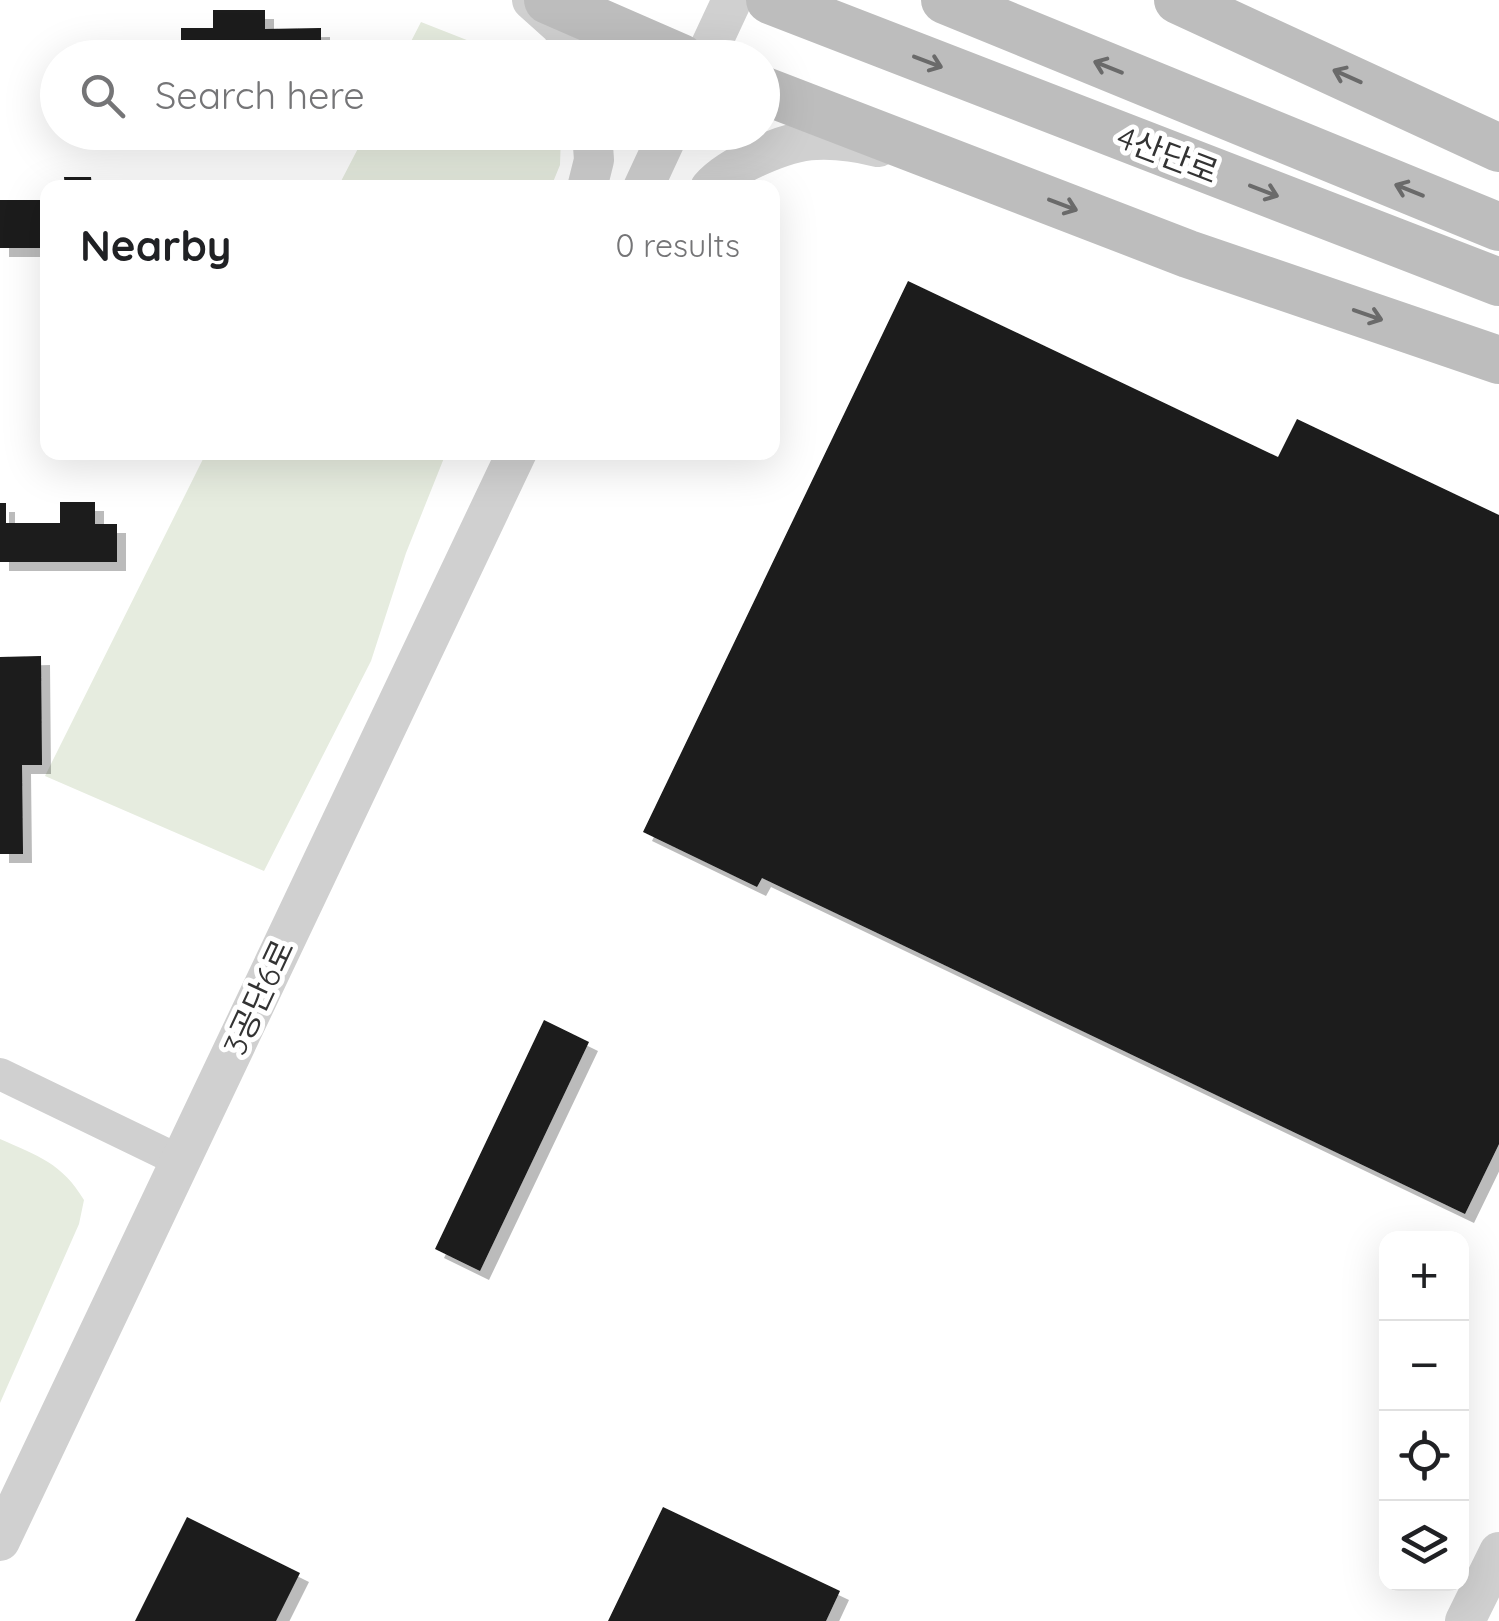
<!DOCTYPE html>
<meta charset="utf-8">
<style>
:root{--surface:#fff;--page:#f6f6f6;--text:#202124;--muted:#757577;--line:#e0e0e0}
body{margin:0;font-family:Quicksand,"Noto Sans KR",sans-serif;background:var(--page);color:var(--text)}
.controls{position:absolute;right:30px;bottom:30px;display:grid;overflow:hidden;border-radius:20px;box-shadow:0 10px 40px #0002}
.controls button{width:90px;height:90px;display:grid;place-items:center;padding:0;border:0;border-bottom:2px solid var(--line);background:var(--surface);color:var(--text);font:50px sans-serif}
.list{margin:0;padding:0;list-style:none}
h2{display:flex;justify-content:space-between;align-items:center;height:130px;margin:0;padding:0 40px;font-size:42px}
h2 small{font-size:32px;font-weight:400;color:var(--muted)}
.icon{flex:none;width:55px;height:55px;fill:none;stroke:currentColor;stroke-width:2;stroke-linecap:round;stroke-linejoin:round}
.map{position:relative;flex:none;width:1499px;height:1621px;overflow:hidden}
.search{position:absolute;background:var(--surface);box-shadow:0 10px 40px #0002;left:40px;top:40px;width:740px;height:110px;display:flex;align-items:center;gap:25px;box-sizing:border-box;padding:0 35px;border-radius:55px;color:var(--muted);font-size:38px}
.panel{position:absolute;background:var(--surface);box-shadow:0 10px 40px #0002;left:40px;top:180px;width:740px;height:280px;border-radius:20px}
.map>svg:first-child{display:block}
.green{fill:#e6ecdf}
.building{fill:#1a1a1a;filter:url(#shadow)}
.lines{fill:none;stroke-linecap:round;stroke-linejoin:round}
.minor{stroke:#d0d0d0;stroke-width:32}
.tertiary{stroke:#d0d0d0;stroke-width:40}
.secondary{stroke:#bdbdbd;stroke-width:48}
.oneway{stroke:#6a6a6a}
.labels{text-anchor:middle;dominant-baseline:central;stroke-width:10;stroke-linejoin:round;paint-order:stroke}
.street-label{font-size:32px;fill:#333;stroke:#fff}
</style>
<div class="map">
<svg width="1499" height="1621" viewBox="0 0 1499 1621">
<defs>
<filter id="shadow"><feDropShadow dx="9" dy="9" stdDeviation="0" flood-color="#0004"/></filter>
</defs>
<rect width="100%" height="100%" fill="#fff"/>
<path class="green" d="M421 22 510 57H403Z
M366 133H561L560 165 551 187H338Z
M206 453H446L406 553 371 661 264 871 45 776Z
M0 1139C38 1156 62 1163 84 1200L79 1224 0 1403Z"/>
<path class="building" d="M213 10H265V29L321 28V58H181V28H213Z
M64 177H91L92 188H65Z
M0 200H48V248H0Z
M908 281 1278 457 1297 419 1499 515V1144L1465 1214 762 878 757 887 643 832Z
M60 502H95V524H117V562H0V503H6V523H60Z
M41 656 42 765H22L23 854H0V657Z
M544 1020 589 1042 480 1271 435 1249Z
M663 1507 840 1591 826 1621H608Z
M187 1517 300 1573 276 1621H135Z"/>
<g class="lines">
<path class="minor" d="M0 1074 180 1161"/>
<path class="tertiary" d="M532 0 561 26 579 58
M705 58 732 0
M587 188 594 160 592 132
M643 188 669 132
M710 188C730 165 786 141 816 140 837 139 858 142 878 147
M0 1541 517 452
M1465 1621 1499 1552"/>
<path class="secondary" d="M548 0 681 58
M770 0 1499 282
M945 0 1499 227
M1178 0 1499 148
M762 90 1188 254 1499 360"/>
</g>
<defs><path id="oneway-shaft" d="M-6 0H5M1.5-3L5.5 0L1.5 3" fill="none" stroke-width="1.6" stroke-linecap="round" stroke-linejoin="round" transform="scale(2.5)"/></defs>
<g class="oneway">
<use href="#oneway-shaft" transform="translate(928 62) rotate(21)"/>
<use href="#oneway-shaft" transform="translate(1108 67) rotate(-158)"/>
<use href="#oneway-shaft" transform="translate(1347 76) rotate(-156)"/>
<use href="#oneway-shaft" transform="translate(1409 190) rotate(-158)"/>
<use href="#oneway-shaft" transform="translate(1264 191) rotate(21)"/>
<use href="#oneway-shaft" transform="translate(1063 205) rotate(21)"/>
<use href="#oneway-shaft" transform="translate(1368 315) rotate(19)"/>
</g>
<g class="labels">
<g class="street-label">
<text transform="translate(1168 154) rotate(21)">4산단로</text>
<text transform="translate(258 997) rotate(-65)">3공단6로</text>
</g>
</g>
</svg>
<div class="controls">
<button>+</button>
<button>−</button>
<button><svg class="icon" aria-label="locate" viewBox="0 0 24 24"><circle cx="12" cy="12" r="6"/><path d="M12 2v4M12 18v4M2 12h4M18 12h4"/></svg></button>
<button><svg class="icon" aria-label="layers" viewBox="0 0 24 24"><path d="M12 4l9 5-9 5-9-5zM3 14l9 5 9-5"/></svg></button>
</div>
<div class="search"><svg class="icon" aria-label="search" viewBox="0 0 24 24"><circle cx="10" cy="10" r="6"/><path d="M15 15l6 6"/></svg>Search here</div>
<section class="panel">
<h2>Nearby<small>0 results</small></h2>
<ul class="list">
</ul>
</section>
</div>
